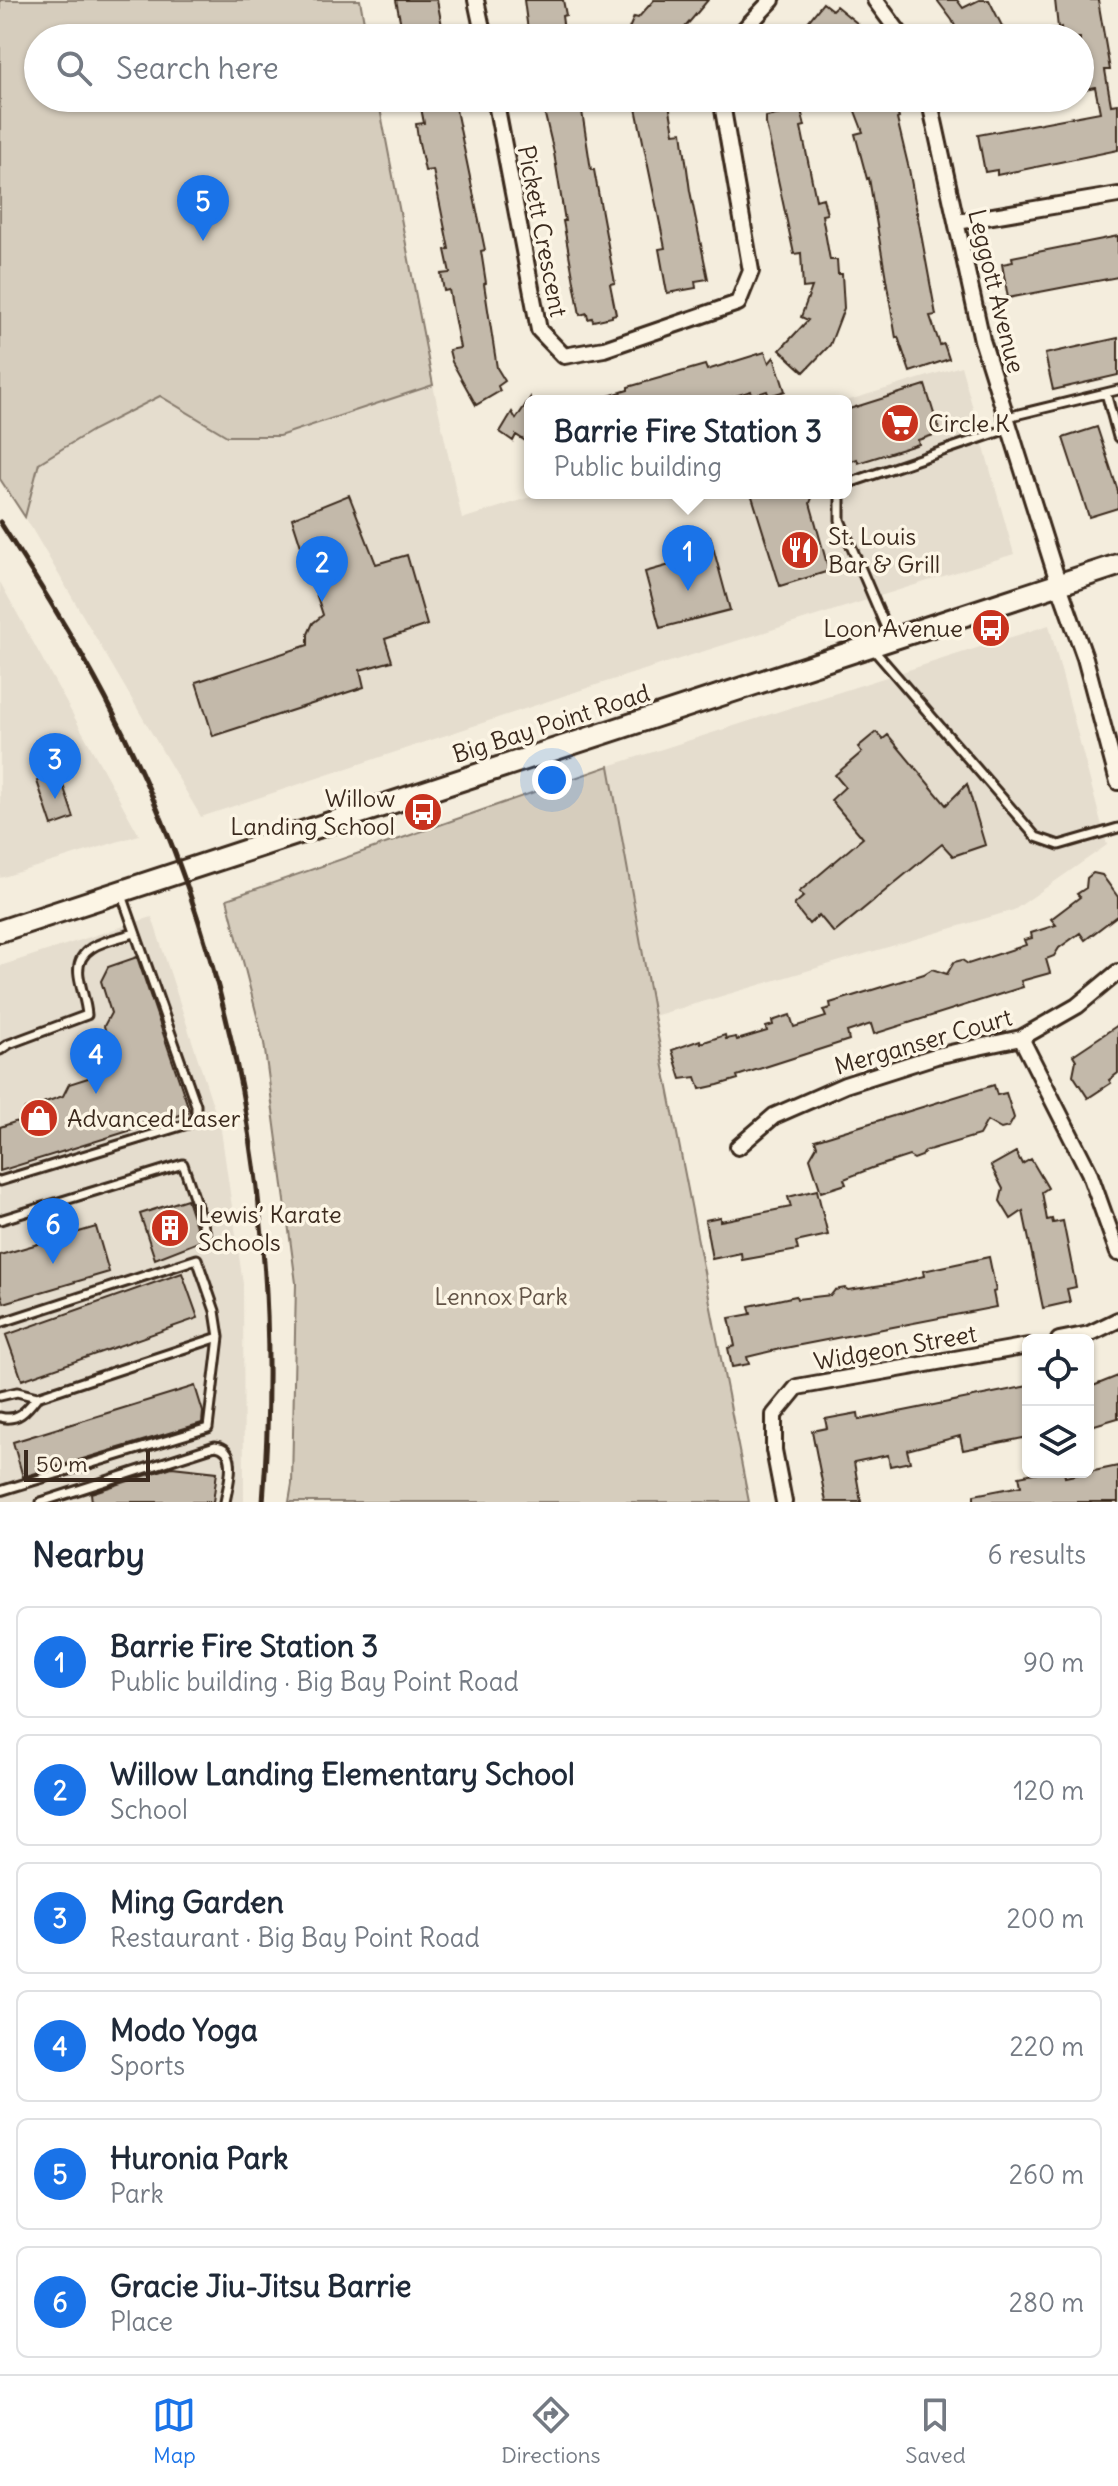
<!DOCTYPE html>
<meta charset="utf-8">
<style>
:root{--surface:#fff;--page:#f6f6f7;--text:#1f2937;--muted:#747a83;--line:#e0e1e3;--accent:#1a73e8}
body{margin:0;font-family:Delius,sans-serif;background:var(--page);color:var(--text)}
.controls{position:absolute;right:24px;bottom:24px;display:grid;overflow:hidden;border-radius:12px;box-shadow:0 2px 6px #0004}
.controls button{width:72px;height:72px;display:grid;place-items:center;padding:0;border:0;border-bottom:2px solid var(--line);background:var(--surface);color:var(--text);font:40px sans-serif}
.scale{position:absolute;left:24px;bottom:20px;width:126px;box-sizing:border-box;padding-left:8px;border:4px solid #3b2a1e;border-top:0;font-size:22px;line-height:28px;white-space:nowrap;color:#3b2a1e;-webkit-text-stroke:6px #fcf5e5;paint-order:stroke}
.you{position:absolute;left:552px;top:780px;width:28px;height:28px;margin:-20px;border:6px solid #fff;border-radius:50%;background:#1a73e8;box-shadow:0 0 0 12px #1a73e833}
.badge{display:grid;place-items:center;width:52px;height:52px;border-radius:50%;background:var(--accent);color:#fff;font-size:26px;font-weight:700}
.pin{position:absolute;translate:-50% -66px;filter:drop-shadow(0 2px 4px #0008)}
.pin::after{content:'';position:absolute;top:42px;width:28px;height:24px;background:inherit;clip-path:polygon(0 0,100% 0,50% 100%)}
.popup{position:absolute;left:524px;top:395px;width:328px;height:104px;box-sizing:border-box;display:grid;place-content:center;border-radius:12px;background:var(--surface);filter:drop-shadow(0 2px 6px #0005);font-size:26px;white-space:nowrap;color:var(--muted)}
.popup b{font-size:30px;color:var(--text)}
.popup::after{content:'';position:absolute;left:50%;top:100%;margin-left:-16px;border:16px solid transparent;border-top-color:var(--surface)}
.list{margin:0;padding:0;list-style:none}
h2{display:flex;justify-content:space-between;align-items:center;height:104px;margin:0;padding:0 32px;font-size:34px}
h2 small{font-size:26px;font-weight:400;color:var(--muted)}
.list li{display:grid;grid-template-columns:52px 1fr auto;gap:24px;align-items:center;box-sizing:border-box;height:112px;margin:0 16px 16px;padding:0 16px;border:2px solid var(--line);border-radius:12px}
.list b{display:block;font-size:30px;white-space:nowrap}
.list p{margin:0;font-size:26px;white-space:nowrap;color:var(--muted)}
.list em{font-size:26px;font-style:normal;color:var(--muted)}
.icon{flex:none;width:44px;height:44px;fill:none;stroke:currentColor;stroke-width:2;stroke-linecap:round;stroke-linejoin:round}
.map{position:relative;flex:none;width:1118px;height:1502px;overflow:hidden}
.search{position:absolute;background:var(--surface);box-shadow:0 2px 6px #0004;left:24px;right:24px;top:24px;height:88px;display:flex;align-items:center;gap:20px;box-sizing:border-box;padding:0 28px;border-radius:44px;color:var(--muted);font-size:30px}
.sheet{height:872px;background:var(--surface)}
nav{display:flex;justify-content:space-around;align-items:center;box-sizing:border-box;height:112px;border-top:2px solid var(--line);background:var(--surface);font-size:22px;color:var(--muted)}
nav a{display:grid;justify-items:center;gap:4px}
nav .on{color:var(--accent)}
.map>svg:first-child{display:block}
.built{fill:#e5ddce}
.green{fill:#d6cdbd;stroke:#887c6e;stroke-width:2}
.building{fill:#c3b9aa;stroke:#3b2a1e;stroke-width:2}
.lines{fill:none;stroke-linecap:round;stroke-linejoin:round}
.lane-casing{stroke:#3b2a1e;stroke-width:13}
.street-casing{stroke:#3b2a1e;stroke-width:20}
.secondary-casing{stroke:#3b2a1e;stroke-width:26}
.lane{stroke:#fcf5e5;stroke-width:7}
.street{stroke:#fcf5e5;stroke-width:14}
.secondary{stroke:#fcf5e5;stroke-width:20}
.rail{stroke:#3b2a1e;stroke-width:5}
.labels{text-anchor:middle;dominant-baseline:central;stroke-width:7;stroke-linejoin:round;paint-order:stroke}
.street-label{font-size:24px;fill:#3b2a1e;stroke:#fcf5e5}
.poi-label{font-size:24px;fill:#3b2a1e;stroke:#fcf5e5;text-anchor:start}
.park-label{font-size:24px;fill:#625346;stroke:#fcf5e5}
</style>
<div class="map">
<svg width="1118" height="1502" viewBox="0 0 1118 1502">
<rect width="100%" height="100%" fill="#f4eddd"/>
<filter id="ink" filterUnits="userSpaceOnUse"><feTurbulence type="fractalNoise" baseFrequency=".0125" numOctaves="2"/><feDisplacementMap in="SourceGraphic" scale="16" xChannelSelector="R" yChannelSelector="G"/><feConvolveMatrix kernelMatrix="1 2 1 2 8 2 1 2 1" color-interpolation-filters="sRGB"/></filter>
<g filter="url(#ink)">
<path class="built" d="M961 366 1014 554 593 686 201 817 25 517 38 463 93 430 160 396 227 436H279L433 385 462 519 543 493H846V401Z
M0 582 139 835 0 878Z
M1049 625 1107 845 1014 910 654 1016 609 766Z
M152 917 221 1130 243 1284 244 1502H0V966Z"/>
<path class="green" d="M0 0H360L367 38H38V98H378L433 385 279 436H227L160 396 93 430 39 463 25 517 0 479Z
M609 766 654 1016 749 1502H289L292 1484 296 1283 264 1043 227 899Z"/>
<path class="building" d="M396 0H437L444 36 408 38 407 34 403 35Z
M524 0H563L566 15 562 16 565 38H529Z
M654 0H708L676 38H625L634 17 638 18Z
M937 0H957L963 8 979 0H989L1008 38H961L952 20Z
M1055 0H1098L1110 70H1105L1111 105 1118 104V150L997 175V170L985 172 978 135 1100 112 1095 87 1080 90V38H1063L1061 27 1058 28Z
M823 3 832 10 836 6 858 24 846 38H795Z
M419 98 454 100 485 250 481 251 486 283 484 284 497 368 505 381 498 386 500 391 476 405 452 362 449 350 460 348 449 290 444 291 441 274 450 273 445 250 449 249 433 170 425 171 418 138 416 124 424 123Z
M541 98H580L591 170H594L615 283 610 284 616 314 612 315V317L593 321 592 318 588 319 587 313 580 315 563 221H565L554 153Z
M661 98 663 105 669 104 674 133 682 132 690 191 708 279 695 281 696 288 667 293 659 249 665 248 635 103Z
M850 98H892L899 118 897 119 909 169 936 315 930 316 940 345 944 344 949 359 910 372 898 337 896 338 869 178 867 179 855 134 863 132Z
M801 110 805 126 801 127 816 200 823 198 827 214 822 215 830 260H837L838 274H842L844 308 830 345 804 372 780 350 808 320 801 317 812 287 803 288 801 253 794 254 766 124V117Z
M1118 236V277L1008 298 1002 264 1013 262 1012 257Z
M1118 338V375L1053 390 1045 354Z
M765 352 769 363 774 357 785 391 769 396 767 391 752 396 751 391 719 401H603L602 398 628 390V387L705 365 707 370Z
M925 385 940 433 918 440 919 444 858 463 857 459 846 463V410Z
M530 398V444L516 435 513 441 500 432 512 412 516 419Z
M1097 427 1118 491V508L1089 517 1063 438Z
M751 493H814L810 503 829 571 780 586Z
M349 495 376 564 407 555 427 625 385 639 392 661 360 670 364 687 213 736 196 682 308 645V634L313 623 323 615 292 518Z
M710 536 730 610 660 628 645 572 677 563 672 546Z
M876 732 883 739 888 735 946 805 967 784 985 845 953 856 942 844 834 933 819 915 809 924 794 905 804 896 799 892 863 838 831 800 845 787 835 775 862 752 858 747Z
M59 773 74 818 52 826 37 781Z
M1093 873 1102 875 1118 897V915L1085 940 1080 933 1059 948 1054 956 1046 959 1050 973 1021 981 1023 987 874 1034 871 1024 847 1032 849 1040 737 1076 738 1079 718 1085 700 1089 696 1077 681 1079 672 1050 700 1040 701 1043 725 1035 726 1039 736 1037 737 1040 767 1031 766 1027 773 1025 772 1021 790 1015 794 1027 826 1017 823 1010 831 1008 830 1003 924 974 932 969 947 974 954 962 962 960 968 964 1026 945 1024 940 1032 938 1031 933 1056 925 1051 919 1080 897 1077 894 1086 888 1087 878Z
M137 957 190 1112 0 1171V1127L18 1121 25 1109 63 1096 69 1084 107 1072 114 1059 104 1026 111 1013 101 981 108 967Z
M1118 1025V1073L1109 1080 1111 1083 1088 1098 1073 1075 1076 1060 1073 1055Z
M994 1085 997 1095 1006 1093 1014 1118 1009 1127 1001 1129 987 1121 979 1135 925 1151 922 1156 914 1159 909 1156 872 1168 844 1179 846 1184 821 1192 810 1158 817 1146 815 1140Z
M1016 1152 1022 1164 1031 1159 1048 1188 1042 1192 1047 1220 1052 1219 1053 1223 1063 1221 1076 1287 1067 1289 1070 1302 1043 1308 1023 1211 1011 1219 1000 1201 1003 1189 991 1166Z
M817 1190 828 1235 796 1242 798 1250 742 1260 741 1253 712 1259 705 1220 720 1217V1221L731 1219 791 1207 788 1197Z
M187 1199 201 1241 155 1259 140 1214Z
M96 1227 109 1272 4 1303 0 1290V1255Z
M989 1257 996 1291 993 1292 996 1307 780 1349 747 1357 749 1364 732 1367 728 1348 735 1346 729 1318 751 1314 749 1306 796 1296 797 1299 831 1295 835 1290 845 1288 848 1290 896 1283 924 1276 923 1271Z
M182 1273 198 1318 22 1380 6 1335Z
M1118 1376V1418L1088 1427V1388Z
M195 1386 203 1412 202 1423 23 1477 13 1442Z
M1028 1386V1437L963 1450 960 1436 907 1450 910 1462 890 1466 888 1455 854 1462 861 1502H826L812 1431 827 1428 825 1419 858 1413 859 1420Z
M1118 1466V1502H974V1495L1021 1486 1019 1476 1039 1472H1064L1065 1477Z
M172 1467 217 1472 213 1502H92L91 1493Z"/>
<g class="lines">
<g class="lane-casing">
<path id="lane" d="M1106 393 1118 437
M1007 417 1118 390
M846 484 1010 428
M840 493V520L890 637
M872 648 1036 837 1059 845 1118 828
M0 1050 9 1044 87 1015C86 1001 81 990 79 976 74 944 112 940 135 933
M0 1181 191 1123 196 1118V1105L122 895
M0 1220 183 1164 208 1239
M0 1323 197 1259 215 1311 219 1337 37 1397
M0 1396 17 1392 37 1397C27 1410 18 1422 0 1417
M0 1491 208 1428 219 1337
M41 1502 215 1446C240 1448 228 1485 225 1502"/>
</g>
<g class="street-casing">
<path id="street" d="M476 0 484 38
M875 0 903 38
M736 38 772 0
M495 98 539 330 564 356 604 349 738 303 751 271 721 98
M929 98 982 340 1059 585 1085 658 1118 782
M957 222 1118 195
M1021 1038 1089 1172 1118 1253
M738 1147 774 1116 845 1085 936 1056 1021 1038 1077 1006 1118 972
M1059 1340 1089 1334 1118 1320
M784 1502 774 1450V1415L797 1387 1028 1346"/>
</g>
<g class="secondary-casing">
<path id="secondary" d="M0 931 1118 565"/>
</g>
<use href="#lane" class="lane"/>
<use href="#street" class="street"/>
<use href="#secondary" class="secondary"/>
<path class="rail" d="M0 522C37 580 74 638 106 699 236 949 285 1221 263 1502"/>
</g>
</g>
<defs>
<g id="supermarket-disc" transform="scale(2)"><circle r="9.5" fill="#c8321e" stroke="#fcf5e5"/><path d="M-6-5.5h2.5l.6 2H6L4.5 2H-2.5L-4.4-4H-6ZM-1.5 3.2a1.3 1.3 0 1 0 .1 0ZM3 3.2a1.3 1.3 0 1 0 .1 0Z" fill="#fff"/></g>
<g id="restaurant-disc" transform="scale(2)"><circle r="9.5" fill="#c8321e" stroke="#fcf5e5"/><path d="M-5-6h1v4h1v-4h1v4h1v-4h1v5L-1.5 .5V6h-2V.5L-5-1ZM5-6V6H3V1.5H1.5Q1.5-4 5-6Z" fill="#fff"/></g>
<g id="bus-disc" transform="scale(2)"><circle r="9.5" fill="#c8321e" stroke="#fcf5e5"/><path d="M-5-6H5V4H4V6H2V4H-2V6H-4V4H-5ZM-3.5-4V0h7V-4ZM-3.5 1.2v1.5H-2V1.2ZM2 1.2v1.5H3.5V1.2Z" fill="#fff"/></g>
<g id="shop-disc" transform="scale(2)"><circle r="9.5" fill="#c8321e" stroke="#fcf5e5"/><path d="M-5-2.5h2.3a2.7 3.5 0 0 1 5.4 0H5L5.5 6h-11ZM-1.5-2.5h3a1.5 2.3 0 0 0-3 0Z" fill="#fff"/></g>
<g id="building-disc" transform="scale(2)"><circle r="9.5" fill="#c8321e" stroke="#fcf5e5"/><path d="M-4-6H4V6H1V3H-1V6H-4ZM-2.5-4.3h1.7v1.8h-1.7ZM.8-4.3h1.7v1.8H.8ZM-2.5-1h1.7V.8h-1.7ZM.8-1h1.7V.8H.8Z" fill="#fff"/></g>
</defs>
<g fill-rule="evenodd">
<use href="#supermarket-disc" x="900" y="423"/>
<use href="#restaurant-disc" x="800" y="550"/>
<use href="#bus-disc" x="991" y="628"/>
<use href="#bus-disc" x="423" y="812"/>
<use href="#shop-disc" x="39" y="1118"/>
<use href="#building-disc" x="170" y="1228"/>
</g>
<g class="labels">
<g class="street-label">
<text transform="translate(543 231) rotate(79)">Pickett Crescent</text>
<text transform="translate(997 291) rotate(76)">Leggott Avenue</text>
<text transform="translate(551 723) rotate(-18)">Big Bay Point Road</text>
<text transform="translate(923 1041) rotate(-16)">Merganser Court</text>
<text transform="translate(895 1347) rotate(-10)">Widgeon Street</text>
</g>
<g class="poi-label">
<text x="928" y="423">Circle K</text>
<text x="828" y="536">St. Louis<tspan x="828" dy="28">Bar &amp; Grill</tspan></text>
<text x="963" y="628" text-anchor="end">Loon Avenue</text>
<text x="395" y="798" text-anchor="end">Willow<tspan x="395" dy="28">Landing School</tspan></text>
<text x="67" y="1118">Advanced Laser</text>
<text x="198" y="1214">Lewis’ Karate<tspan x="198" dy="28">Schools</tspan></text>
</g>
<g class="park-label">
<text x="501" y="1296">Lennox Park</text>
</g>
</g>
</svg>
<div class="controls">
<button><svg class="icon" aria-label="locate" viewBox="0 0 24 24"><circle cx="12" cy="12" r="6"/><path d="M12 2v4M12 18v4M2 12h4M18 12h4"/></svg></button>
<button><svg class="icon" aria-label="layers" viewBox="0 0 24 24"><path d="M12 4l9 5-9 5-9-5zM3 14l9 5 9-5"/></svg></button>
</div>
<div class="scale">50 m</div>
<div class="you"></div>
<div class="pin badge" style="left:688px;top:591px">1</div>
<div class="popup"><b>Barrie Fire Station 3</b>Public building</div>
<div class="pin badge" style="left:322px;top:602px">2</div>
<div class="pin badge" style="left:55px;top:799px">3</div>
<div class="pin badge" style="left:96px;top:1094px">4</div>
<div class="pin badge" style="left:203px;top:241px">5</div>
<div class="pin badge" style="left:53px;top:1264px">6</div>
<div class="search"><svg class="icon" aria-label="search" viewBox="0 0 24 24"><circle cx="10" cy="10" r="6"/><path d="M15 15l6 6"/></svg>Search here</div>
</div>
<section class="sheet">
<h2>Nearby<small>6 results</small></h2>
<ul class="list">
<li><span class="badge">1</span><div><b>Barrie Fire Station 3</b><p>Public building · Big Bay Point Road</p></div><em>90 m</em></li>
<li><span class="badge">2</span><div><b>Willow Landing Elementary School</b><p>School</p></div><em>120 m</em></li>
<li><span class="badge">3</span><div><b>Ming Garden</b><p>Restaurant · Big Bay Point Road</p></div><em>200 m</em></li>
<li><span class="badge">4</span><div><b>Modo Yoga</b><p>Sports</p></div><em>220 m</em></li>
<li><span class="badge">5</span><div><b>Huronia Park</b><p>Park</p></div><em>260 m</em></li>
<li><span class="badge">6</span><div><b>Gracie Jiu-Jitsu Barrie</b><p>Place</p></div><em>280 m</em></li>
</ul>
</section>
<nav>
<a class="on"><svg class="icon" aria-label="map" viewBox="0 0 24 24"><path d="M3 6l6-2 6 2 6-2v14l-6 2-6-2-6 2zM9 4v14M15 6v14"/></svg>Map</a>
<a><svg class="icon" aria-label="directions" viewBox="0 0 24 24"><path d="M12 3l9 9-9 9-9-9zM9 14v-3h6M13 9l2 2-2 2"/></svg>Directions</a>
<a><svg class="icon" aria-label="saved" viewBox="0 0 24 24"><path d="M7 4h10v16l-5-4-5 4z"/></svg>Saved</a>
</nav>
